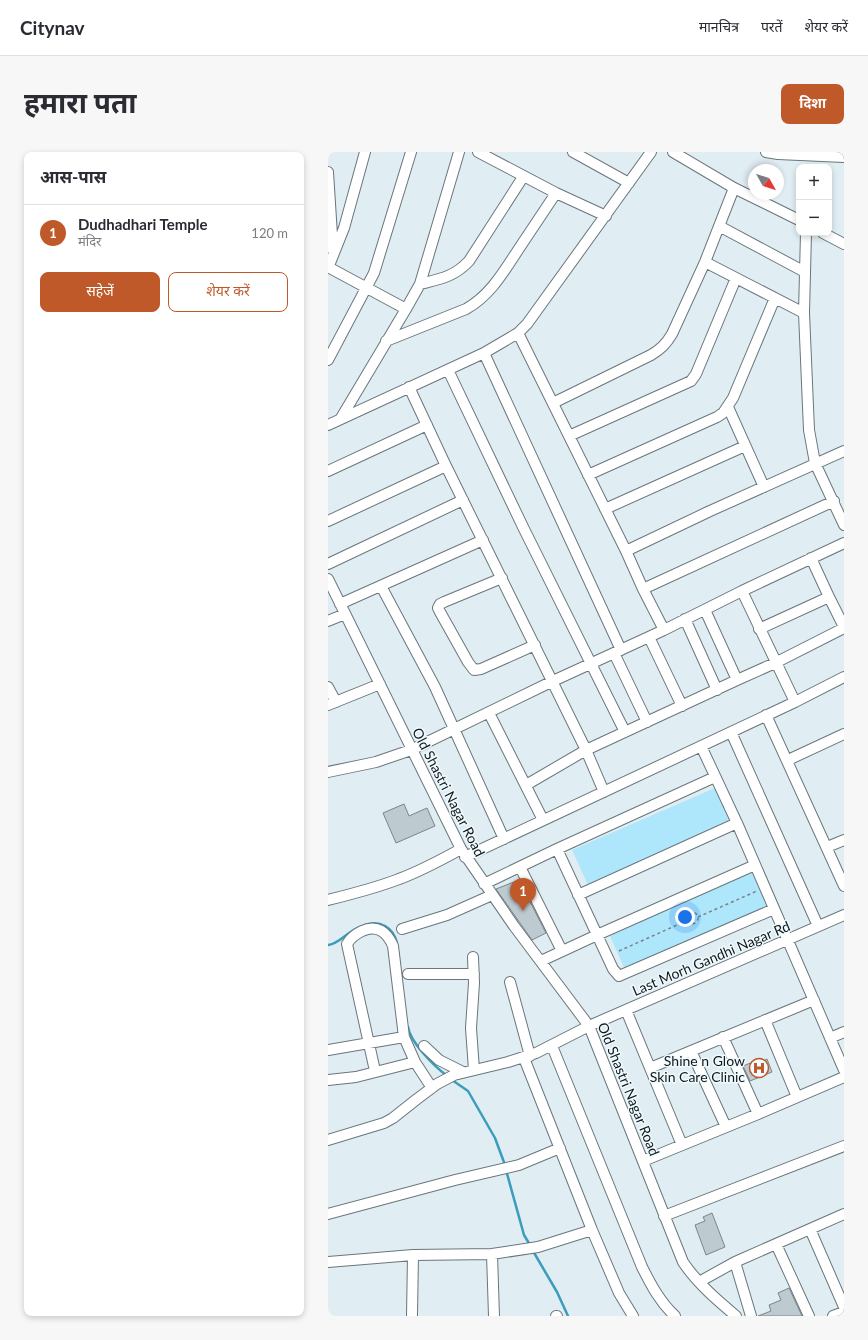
<!DOCTYPE html>
<html lang="hi">
<meta charset="utf-8">
<style>
:root{--surface:#fff;--page:#f7f7f7;--text:#2b2b33;--muted:#7c7c81;--line:#e1e1e2;--accent:#bf592a}
body{margin:0;font-family:Lato,"Noto Sans Devanagari",sans-serif;background:var(--page);color:var(--text)}
.controls{position:absolute;right:12px;top:12px;display:grid;overflow:hidden;border-radius:8px;box-shadow:0 2px 6px #0003}
.controls button{width:36px;height:36px;display:grid;place-items:center;padding:0;border:0;border-bottom:1px solid var(--line);background:var(--surface);color:var(--text);font:20px sans-serif}
.compass{position:absolute;left:420px;top:12px;width:36px;height:36px;border-radius:50%;background:var(--surface);box-shadow:0 2px 6px #0003;rotate:129deg}
.you{position:absolute;left:357px;top:765px;width:14px;height:14px;margin:-10px;border:3px solid #fff;border-radius:50%;background:#1a73e8;box-shadow:0 0 0 6px #1a73e833}
.badge{display:grid;place-items:center;width:26px;height:26px;border-radius:50%;background:var(--accent);color:#fff;font-size:13px;font-weight:700}
.pin{position:absolute;translate:-50% -33px;filter:drop-shadow(0 1px 2px #0008)}
.pin::after{content:'';position:absolute;top:21px;width:14px;height:12px;background:inherit;clip-path:polygon(0 0,100% 0,50% 100%)}
.list{margin:0;padding:0;list-style:none}
h2{display:flex;justify-content:space-between;align-items:center;height:52px;margin:0;padding:0 16px;font-size:17px}
h2 small{font-size:13px;font-weight:400;color:var(--muted)}
.list li{display:grid;grid-template-columns:26px 1fr auto;gap:12px;align-items:center;box-sizing:border-box;height:56px;padding:0 16px;border-top:1px solid var(--line)}
.list b{display:block;font-size:15px;white-space:nowrap}
.list p{margin:0;font-size:13px;white-space:nowrap;color:var(--muted)}
.list em{font-size:13px;font-style:normal;color:var(--muted)}
.actions{display:flex;gap:8px;padding:12px 16px}
.actions a{flex:1;padding:9px 0;border:1px solid var(--accent);border-radius:8px;text-align:center;font-size:14px;color:var(--accent)}
.actions .main{background:var(--accent);color:#fff}
.map{position:relative;flex:none;width:516px;height:1164px;overflow:hidden;border-radius:8px}
header{display:flex;align-items:center;gap:24px;box-sizing:border-box;height:56px;padding:0 20px;background:var(--surface);border-bottom:1px solid var(--line)}
header strong{font-size:19px}
nav{display:flex;gap:22px;margin-inline-start:auto;font-size:14px}
.intro{display:flex;align-items:center;justify-content:space-between;box-sizing:border-box;height:96px;padding:0 24px}
h1{margin:0;font-size:28px}
.button{padding:10px 18px;border-radius:8px;background:var(--accent);color:#fff;font-size:14px;font-weight:700}
main{display:flex;gap:24px;padding:0 24px}
aside{flex:1;background:var(--surface);border-radius:8px;box-shadow:0 2px 6px #0003}
.map>svg:first-child{display:block}
.green{fill:#aee6fb}
.lines{fill:none;stroke-linecap:round;stroke-linejoin:round}
.stream{stroke:#3b9cbb;stroke-width:2.5}
.building{fill:#bdcacf;stroke:#7a868b}
.minor-casing{stroke:#6a767b;stroke-width:12}
.path{stroke:#788185;stroke-width:1.5;stroke-dasharray:3 3;stroke-linecap:butt}
.minor{stroke:#fff;stroke-width:10}
.labels{text-anchor:middle;dominant-baseline:central;stroke-width:3;stroke-linejoin:round;paint-order:stroke}
.street-label{font-size:14px;fill:#121719;stroke:#effafe}
.poi-label{font-size:14px;fill:#121719;stroke:#effafe;text-anchor:end}
</style>
<header>
<strong>Citynav</strong>
<nav><a>मानचित्र</a><a>परतें</a><a>शेयर करें</a></nav>
</header>
<div class="intro"><h1>हमारा पता</h1><a class="button">दिशा</a></div>
<main>
<aside>
<h2>आस-पास<small></small></h2>
<ul class="list">
<li><span class="badge">1</span><div><b>Dudhadhari Temple</b><p>मंदिर</p></div><em>120 m</em></li>
</ul>
<div class="actions"><a class="main">सहेजें</a><a>शेयर करें</a></div>
</aside>
<div class="map">
<svg width="516" height="1164" viewBox="0 0 516 1164">
<rect width="100%" height="100%" fill="#e0edf3"/>
<path class="green" d="M387 636 401 668 260 733 244 698Z
M424 718 441 754 298 820 282 784Z"/>
<g class="lines">
<path class="stream" d="M37 773C52 768 65 775 69 791
M0 793C10 793 20 779 32 775
M80 875C82 890 106 914 118 923
M124 928 140 939 167 986 177 1013
M178 1018 196 1083 202 1093
M205 1099 229 1140 240 1164"/>
</g>
<path class="building" d="M76 652 81 664 99 656 107 674 68 691 55 661Z
M191 728 218 781 204 788 168 737Z
M439 907 444 920 422 929 415 914 430 908 431 911Z
M384 1061 397 1095 378 1103 367 1073 377 1069 375 1065Z
M461 1136 474 1164H430L443 1159 441 1153 453 1148 450 1141Z"/>
<g class="lines">
<g class="minor-casing">
<path id="minor" d="M150 0 228 41 278 64
M245 0 301 31
M345 0 406 36 471 68
M438 0 450 2 516 5
M0 20 5 99
M391 74 477 120
M478 81 476 161 481 278 487 311 516 373
M495 81 516 92
M377 110 476 161
M0 115 78 157
M0 116 16 76 37 0
M92 132C112 127 126 125 141 109L195 25
M190 181 298 399 382 359 516 299
M58 189 138 157C163 143 176 119 192 95 204 77 216 59 228 41
M156 201 293 498
M0 208 46 121 83 0
M120 218 195 375 297 580
M225 251 323 203C333 197 338 192 344 182L377 110 406 36
M400 255 436 335
M13 266 78 157 92 132 131 0
M0 273 156 201 190 181 199 172 323 0
M241 284 363 229 368 222 408 126
M118 314 258 598 198 633
M0 319 99 273
M260 323 389 265 395 261 405 246 447 146
M277 357 417 294
M0 369 118 314 81 235
M298 399 315 437 336 478
M483 406 501 445 516 475
M0 412 135 348
M174 426 116 450 112 452 110 456 112 460 140 510 146 518 153 517 207 493
M0 427 133 697 186 774 261 874 355 1110C369 1131 389 1148 408 1164
M53 434 107 535 176 687
M315 437 506 349
M414 439 467 550
M12 452 155 388
M377 458 409 528 447 511 516 476
M357 467 389 538
M0 469 17 462
M431 477 501 445
M321 485 354 554
M286 501 319 570
M0 535 8 550
M0 553 52 532
M161 561 215 668
M438 563 516 734
M403 580 490 774
M373 594 409 671 516 918
M460 608 516 582
M0 620 48 610 83 598 225 529 336 478 414 439 516 391
M276 640 258 598 409 528
M499 695 516 688
M229 697 285 817 291 824 446 757
M137 705 467 550 516 525
M192 715 234 799
M156 732 229 697 387 625
M250 743 409 671
M0 748C24 742 48 736 71 727 93 719 113 708 133 697
M74 777 119 763 164 743
M145 805 146 831 143 876 146 918
M213 809 269 783 427 713
M80 822H146
M182 830 202 904
M298 858 354 993
M437 868 469 945
M395 885 430 962
M502 886 516 880
M96 894 111 908 135 920
M224 894 314 1115C323 1133 332 1150 347 1164
M0 898 76 885
M363 899 398 975
M196 906 264 1078 291 1141 305 1164
M322 916 486 848
M47 919 19 792C23 785 28 782 34 779 49 772 59 780 65 794L76 885 87 910 104 936
M0 928 28 925 87 910
M0 988 56 971 65 966 89 947 109 932 126 923 180 910 208 901 261 874 516 763
M315 1009 430 962 516 925
M0 1062 127 1028 191 1013 232 996
M336 1064 516 994
M482 1077 516 1155
M448 1092 481 1164
M164 1102 210 1095 264 1078
M0 1110 85 1103
M407 1110 423 1164
M371 1130 407 1110 516 1062
M84 1164 85 1103 164 1102 166 1164
M228 1164H229
M505 1164 516 1160"/>
</g>
<path class="path" d="M358 766a6 6 0 1 1 12 0a6 6 0 1 1-12 0Z
M370 765 429 739
M291 799 358 769"/>
<use href="#minor" class="minor"/>
</g>
<defs>
<g id="hospital-ring" transform="scale(1)"><circle r="9.5" fill="#effafe" stroke="#bf592a" stroke-width="1.5"/><path d="M-5-5h3v3.5h4V-5h3V5h-3V1.5h-4V5h-3Z" fill="#bf592a"/></g>
</defs>
<g fill-rule="evenodd">
<use href="#hospital-ring" x="431" y="916"/>
</g>
<g class="labels">
<g class="street-label">
<text transform="translate(121 640) rotate(63)">Old Shastri Nagar Road</text>
<text transform="translate(383 806) rotate(-23)">Last Morh Gandhi Nagar Rd</text>
<text transform="translate(301 937) rotate(68)">Old Shastri Nagar Road</text>
</g>
<g class="poi-label">
<text x="417" y="908">Shine n Glow<tspan x="417" dy="16">Skin Care Clinic</tspan></text>
</g>
</g>
</svg>
<div class="controls">
<button>+</button>
<button>−</button>
</div>
<svg class="compass" viewBox="-18 -18 36 36"><path d="M0-13l5 13h-10z" fill="#e53935"/><path d="M0 13l5-13h-10z" fill="#7c7c81"/></svg>
<div class="you"></div>
<div class="pin badge" style="left:195px;top:759px">1</div>
</div>
</main>
